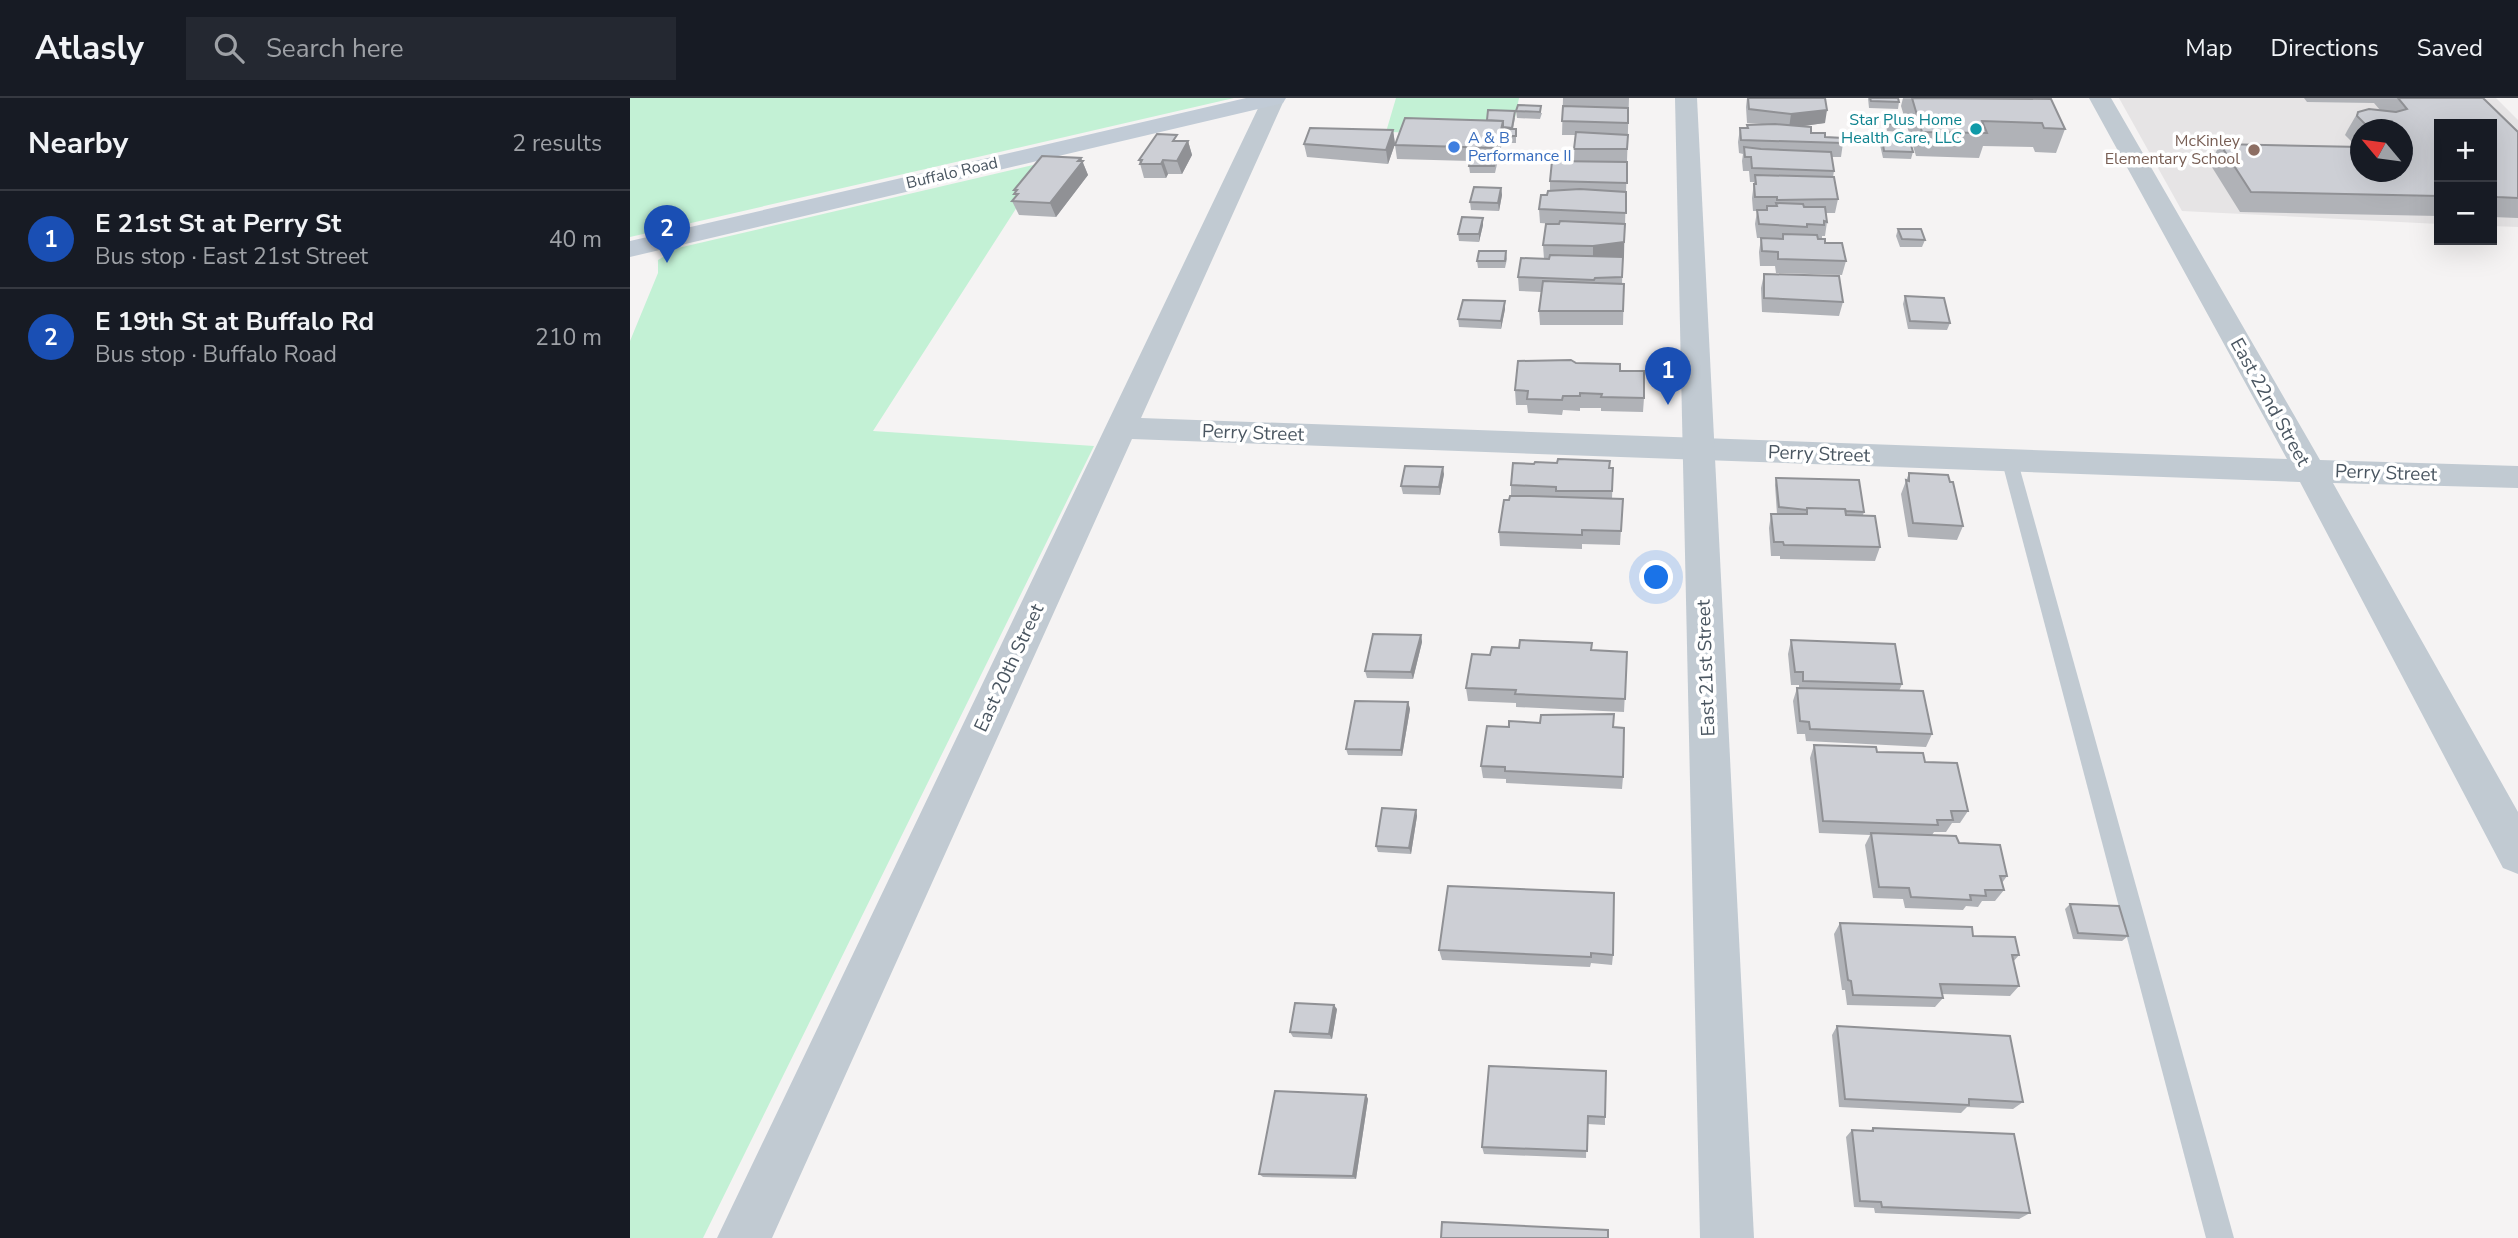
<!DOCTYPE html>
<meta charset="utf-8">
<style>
:root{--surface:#171b24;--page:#242831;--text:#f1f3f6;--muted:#9ea1a6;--line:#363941;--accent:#1a73e8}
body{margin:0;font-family:"Nunito Sans",sans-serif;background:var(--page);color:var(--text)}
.controls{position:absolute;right:21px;top:21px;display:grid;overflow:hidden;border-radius:0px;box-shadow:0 7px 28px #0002}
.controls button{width:63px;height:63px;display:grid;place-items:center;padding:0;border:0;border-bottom:2px solid var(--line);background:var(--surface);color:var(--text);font:35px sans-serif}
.compass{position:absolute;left:1720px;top:21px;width:63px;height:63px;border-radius:50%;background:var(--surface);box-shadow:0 7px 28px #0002;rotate:299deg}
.you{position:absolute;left:1027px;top:480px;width:24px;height:24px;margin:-18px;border:5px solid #fff;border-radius:50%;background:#1a73e8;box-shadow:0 0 0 10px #1a73e833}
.badge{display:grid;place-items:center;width:46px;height:46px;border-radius:50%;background:var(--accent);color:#fff;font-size:23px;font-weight:700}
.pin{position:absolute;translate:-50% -58px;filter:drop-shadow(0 2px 4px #0008)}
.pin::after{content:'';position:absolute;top:37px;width:24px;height:21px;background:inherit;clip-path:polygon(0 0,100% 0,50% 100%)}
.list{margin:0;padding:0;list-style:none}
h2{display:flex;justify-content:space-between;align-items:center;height:91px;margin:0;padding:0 28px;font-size:30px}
h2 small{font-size:23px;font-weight:400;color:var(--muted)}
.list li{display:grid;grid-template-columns:46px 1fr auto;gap:21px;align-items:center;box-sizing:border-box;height:98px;padding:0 28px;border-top:2px solid var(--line)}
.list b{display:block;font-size:26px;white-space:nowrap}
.list p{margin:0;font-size:23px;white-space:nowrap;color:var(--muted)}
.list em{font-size:23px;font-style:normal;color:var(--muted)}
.icon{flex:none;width:38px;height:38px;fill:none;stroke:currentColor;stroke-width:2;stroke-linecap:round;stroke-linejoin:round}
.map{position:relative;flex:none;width:1888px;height:1140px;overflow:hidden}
header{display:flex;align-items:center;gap:42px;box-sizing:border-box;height:98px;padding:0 35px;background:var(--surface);border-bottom:2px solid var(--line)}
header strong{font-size:33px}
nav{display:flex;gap:38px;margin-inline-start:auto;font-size:24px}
.search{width:490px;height:63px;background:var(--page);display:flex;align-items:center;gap:18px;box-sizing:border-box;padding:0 24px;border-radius:0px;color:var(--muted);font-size:26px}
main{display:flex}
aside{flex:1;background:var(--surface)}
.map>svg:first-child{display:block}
.education{fill:#e6e4e5;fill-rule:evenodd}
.green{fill:#c3f1d5}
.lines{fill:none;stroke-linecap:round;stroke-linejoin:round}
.service{fill:#c1cad2;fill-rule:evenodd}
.minor{fill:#c1cad2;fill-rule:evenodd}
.tertiary{fill:#c1cad2;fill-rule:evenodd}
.secondary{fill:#c1cbd6;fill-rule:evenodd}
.wall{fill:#b0b2b7;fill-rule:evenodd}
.shaded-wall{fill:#909195}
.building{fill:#cdcfd5;stroke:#909195;stroke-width:2}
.culture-dot{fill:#0f9aa8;stroke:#fff;stroke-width:2.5}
.shop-dot{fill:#3f7fe0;stroke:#fff;stroke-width:2.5}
.education-dot{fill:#8d6e63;stroke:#fff;stroke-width:2.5}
.labels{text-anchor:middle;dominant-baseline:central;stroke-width:7;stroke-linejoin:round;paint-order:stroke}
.far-culture-label{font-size:16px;fill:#0d838f;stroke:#fff;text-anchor:end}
.far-shop-label{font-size:16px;fill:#366cbe;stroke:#fff;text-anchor:start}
.far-education-label{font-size:16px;fill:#785e54;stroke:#fff;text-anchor:end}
.far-street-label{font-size:16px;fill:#4a5661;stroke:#fff}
.street-label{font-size:19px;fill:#4a5661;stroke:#fff}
</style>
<header>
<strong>Atlasly</strong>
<div class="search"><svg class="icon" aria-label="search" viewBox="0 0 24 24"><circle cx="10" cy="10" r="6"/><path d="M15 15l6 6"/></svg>Search here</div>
<nav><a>Map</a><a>Directions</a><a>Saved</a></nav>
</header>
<main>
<aside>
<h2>Nearby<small>2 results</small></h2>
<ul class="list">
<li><span class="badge" style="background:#1a4fb4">1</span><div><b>E 21st St at Perry St</b><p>Bus stop · East 21st Street</p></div><em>40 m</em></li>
<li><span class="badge" style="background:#1a4fb4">2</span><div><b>E 19th St at Buffalo Rd</b><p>Bus stop · Buffalo Road</p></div><em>210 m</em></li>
</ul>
</aside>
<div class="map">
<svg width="1888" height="1140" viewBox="0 0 1888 1140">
<rect width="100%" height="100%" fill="#f5f3f3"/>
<path class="education" d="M1489 0H1866L1888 22V129L1862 128V26H1809V126L1552 113ZM1730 32H1772V74H1730Z"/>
<path class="green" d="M0 0H604L0 139Z
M766 0H889L885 20 856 36 756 34Z
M416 64 243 333 464 348 73 1140H0V243L28 175V162L48 150Z"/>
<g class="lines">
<path class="service" d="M1380 358 1388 364 1604 1140H1576L1372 364Z"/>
<path class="minor" d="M633 0H655L511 320 1657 361 1459 0H1481L1690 362 1888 368V390L1703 385 1888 714V776L1873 770 1670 384 502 341 142 1140H87Z"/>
<path class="tertiary" d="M1045 0H1067L1124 1140H1070Z"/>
<path class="secondary" d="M616 0H656L653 5 645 7 0 159V143Z"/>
</g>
<path class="wall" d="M933 0H999L994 158 986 159H993L992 186H994L993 227H910L909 213 911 194 889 193 888 179 914 161 913 147 925 126 910 125 909 111 920 92V83L944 63 945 37H932Z
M1117 0H1195V25L1172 28 1181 35 1213 45 1211 59H1201L1204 73 1203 79 1208 101 1205 115H1196L1197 124 1195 138H1192V141L1216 163 1212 177 1146 175 1145 168H1130L1129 154 1131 140H1127L1125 126 1127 113H1123L1122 100 1124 84H1120L1119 73H1113L1112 63 1113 56 1109 55 1108 44 1110 30H1117V27L1132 26 1117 25 1116 9Z
M1238 0H1268L1269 4 1268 11 1239 10Z
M1273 0H1357L1435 31 1426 55 1405 54 1403 49 1353 48 1349 60 1286 58 1271 8Z
M1674 0H1853L1888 34V120L1862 119V26H1809V118L1610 114 1580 66 1590 46 1730 49 1726 48 1715 37 1717 33 1728 14 1750 12 1744 5 1677 4ZM1731 32H1773V74H1731Z
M886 13 912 15 910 21 887 20Z
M885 20 883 31H886V45H876V36H874L865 75H840L839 68 840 63 767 61 765 47 857 22Z
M1257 20 1271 27 1269 34 1257 33 1256 27Z
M763 32 765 46 758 66 677 59 674 46Z
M1252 40 1283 54 1281 61 1253 60 1250 47Z
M549 43H558L562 57 552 76H538L536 80H514L509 62Z
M451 60 458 77 426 119 389 117 382 103 386 98 384 92Z
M871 90 872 97 869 113 841 112 840 104Z
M853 120V127L849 144 829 143 828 136Z
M1268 131 1295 142 1292 149H1270L1266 138Z
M876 153 877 161 875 170H848L847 163Z
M1134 176 1213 204 1209 218 1132 214 1131 190Z
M1275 198 1320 225 1317 232 1278 231 1273 206Z
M875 211 871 231 829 229 828 221Z
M946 265 990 273 1014 300 1013 314 971 313V310H950V313L933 312 932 317 898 315 897 307H886L885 292Z
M979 370H983L982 401H993L990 447 952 446V451L870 448 869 434 881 398V387Z
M1279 375 1333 428 1327 442 1278 439 1271 396Z
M814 376 810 397 773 396 771 388Z
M1146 380 1234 414 1233 417 1250 449 1245 463 1150 461V458H1141L1139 430 1141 416H1147L1145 387Z
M791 537 792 544 783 581 737 580 735 573Z
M1161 542 1272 586 1269 593 1302 636 1296 649 1176 643 1175 636H1167L1163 603 1167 590H1169V587H1161L1158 556Z
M962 552 997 554 994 614 886 609V605L838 603 836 590 860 557Z
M778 604 780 611 772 658 718 657 716 651Z
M879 629H983L993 679 992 691 876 685V681L853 680 851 668Z
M1184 647 1247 654 1295 664 1338 713 1330 725H1322L1316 734H1304L1302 737 1329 745 1377 778 1372 785 1374 792 1365 803H1352L1348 809 1336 808 1333 812 1275 810 1273 801 1243 800 1235 747 1240 737 1189 735 1180 660Z
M786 712 787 718 781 756 748 754 746 748Z
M818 788 983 857 982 867 961 865 960 869 812 862 809 852Z
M1440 806 1498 838 1492 843 1443 841 1435 811Z
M1210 825 1343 838 1389 857 1383 864 1389 888 1380 898 1312 896 1313 900 1305 909 1217 907 1215 892H1212L1204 836Z
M707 911 702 941 663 939 660 934Z
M1207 928 1393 1004 1383 1011 1337 1009 1331 1015 1209 1009 1202 937Z
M859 968 975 1019V1027L957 1026 956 1060 854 1056 852 1049Z
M736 997 738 1001 726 1081 633 1079 629 1076Z
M1243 1030 1400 1115 1389 1121 1245 1115 1244 1110 1224 1109 1216 1039 1222 1032 1240 1033Z"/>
<path class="shaded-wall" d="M1197 12 1195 25 1159 30 1161 16Z
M873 23 874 36 868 63 867 50Z
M763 32 765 46 758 66 756 52Z
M558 43 562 57 552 76 547 63Z
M451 60 458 77 426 119 420 105Z
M533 62 538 76 536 80 531 66Z
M871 90 872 97 869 113 868 105Z
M853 120V127L849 144V136Z
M994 144V158L963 162V148Z
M875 203V211L871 231V223Z
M813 369 814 376 810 397 809 389Z
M791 537 792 544 783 581 781 574Z
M778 604 780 611 772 658 771 652Z
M786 712 787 718 781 756 779 750Z
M704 907 707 911 702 941 699 936Z
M736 997 738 1001 726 1081 723 1078Z"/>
<path class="building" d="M1118 0H1195L1197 12 1161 16 1119 11Z
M1240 0H1268L1269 4 1241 3Z
M1282 0 1421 1 1435 31 1414 30 1412 25 1352 23 1357 35 1292 34Z
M1768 0H1853L1888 34V100L1867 99 1862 97V26H1809V98L1621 94 1590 46 1731 49V74H1773V32H1747L1737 28 1727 18 1728 14 1739 11 1766 14 1777 11Z
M888 7 911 8 910 14 886 13Z
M933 8 998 10V25L932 23Z
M858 12 885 13 882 30 873 29V23L857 22Z
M775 20 873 23 867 50 765 47Z
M1257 20H1269L1271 27 1259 26Z
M1145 26 1181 29V35H1195V39L1213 40V45L1111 42 1110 30H1118L1117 27Z
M680 30 763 32 756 52 674 46Z
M876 31H886V38H876Z
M946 34 998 37 997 51H944Z
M527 36 547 37 543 43H558L547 63 533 62 531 66H510L512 62H509Z
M1252 40H1279L1283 54 1254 53Z
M1114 49 1131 51 1201 54 1204 73 1122 70 1121 59H1115Z
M412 58 451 60 448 63H453L420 105 382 103 388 96H384L387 92H384Z
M841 58H867L864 68H839Z
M922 63 997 64V85L920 83Z
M1125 77 1204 79 1208 101 1147 102V99H1125L1124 86H1126Z
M844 89 871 90 868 105 840 104Z
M950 91 996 94V115L909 111 911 97H917L918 93Z
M1146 105 1173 106 1174 109H1195L1197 124 1194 123V127L1177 126V129L1129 126 1127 112H1137V108H1147Z
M832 119 853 120 849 136H828Z
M930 123 995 126 994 144 963 148 913 147 916 126H929Z
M1268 131H1291L1295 142 1272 141Z
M1153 136 1187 137 1188 141H1195V145H1212L1216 163 1148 161V154L1132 153 1131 140 1153 141Z
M849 153H876L875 163H847Z
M920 157 993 159 992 179 965 180 964 182 888 179 891 160 919 161Z
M1134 176 1209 178 1213 204 1134 200Z
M913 183 994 186 993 213H909Z
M1275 198 1314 200 1320 225 1280 223Z
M833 202 875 203 871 223 828 221Z
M941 262 946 265 990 266V273H1014V300L971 299 972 296 950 295V298H933L932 302 897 301 898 293 885 292 888 263Z
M928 361 980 363 979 370H983L982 393H926V389L881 387 883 365 904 366 905 364 927 365Z
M775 368 813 369 809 389 771 388Z
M1279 375 1318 377 1320 384H1323L1333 428 1283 425 1276 382 1279 383Z
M1146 380 1229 382 1234 414 1216 413 1215 411 1177 410V412L1149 409Z
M880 398H900L993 401 991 433 952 432V437L869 434 874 402H879Z
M1177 410 1215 411 1216 417 1245 418 1250 449 1154 447 1153 444H1144L1141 416H1177Z
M743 536 791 537 781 574 735 573Z
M890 542 962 545 961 552 997 554 995 601 885 596 886 592 836 590 842 556 860 557 862 549 889 550Z
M1161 542 1265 546 1272 586 1173 583V574H1165Z
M1167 590 1293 593 1302 636 1180 631 1179 624 1170 623Z
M725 603 778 604 771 652 716 651Z
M984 616 983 629 994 630 993 679 875 673V669L851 668 857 628 879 629V623L910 625 911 617Z
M1184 647 1246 649 1247 654 1293 655 1295 664 1327 665 1338 713H1321L1323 722H1307L1308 727 1193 723Z
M752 710 786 712 779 750 746 748Z
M1241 735 1326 738 1329 745 1370 747 1377 778H1370L1374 792H1355L1356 798 1340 797 1341 802 1281 799 1279 790 1249 789Z
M818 788 984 795 983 857 961 855V859L809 852Z
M1440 806 1489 808 1498 838 1448 835Z
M1210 825 1342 829 1343 838 1385 839 1389 857H1382L1389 888 1310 886 1313 900 1223 897 1221 883 1218 882Z
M665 905 704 907 699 936 660 934Z
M1207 928 1380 938 1393 1004 1339 1001V1007L1215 1001Z
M859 968 976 973 975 1019 958 1018 957 1053 852 1049Z
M645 993 736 997 723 1078 629 1076Z
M1243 1030 1384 1036 1400 1115 1252 1109 1251 1104 1230 1103 1222 1032 1243 1033Z
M812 1124 978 1132V1140H811Z"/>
<circle class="culture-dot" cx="1346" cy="31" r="7"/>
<circle class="shop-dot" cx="824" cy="49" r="7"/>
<circle class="education-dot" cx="1624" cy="52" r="7"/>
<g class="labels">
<g class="far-culture-label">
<text x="1332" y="22">Star Plus Home<tspan x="1332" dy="18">Health Care, LLC</tspan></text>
</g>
<g class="far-shop-label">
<text x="838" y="40">A &amp; B<tspan x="838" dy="18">Performance II</tspan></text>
</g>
<g class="far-education-label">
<text x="1610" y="43">McKinley<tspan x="1610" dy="18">Elementary School</tspan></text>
</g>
<g class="far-street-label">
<text transform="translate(322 75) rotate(-13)">Buffalo Road</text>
</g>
<g class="street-label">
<text transform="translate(1640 304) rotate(61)">East 22nd Street</text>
<text transform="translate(623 335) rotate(2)">Perry Street</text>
<text transform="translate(1189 356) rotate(2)">Perry Street</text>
<text transform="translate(1756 375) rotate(2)">Perry Street</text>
<text transform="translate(379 570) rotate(-65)">East 20th Street</text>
<text transform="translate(1076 570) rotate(-92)">East 21st Street</text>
</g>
</g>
</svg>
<div class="controls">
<button>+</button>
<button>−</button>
</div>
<svg class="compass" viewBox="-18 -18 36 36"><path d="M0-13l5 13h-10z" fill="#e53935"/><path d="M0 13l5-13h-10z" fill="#9ea1a6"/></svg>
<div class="you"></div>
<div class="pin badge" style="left:1038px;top:307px;background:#1a4fb4">1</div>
<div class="pin badge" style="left:37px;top:165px;background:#1a4fb4">2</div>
</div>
</main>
